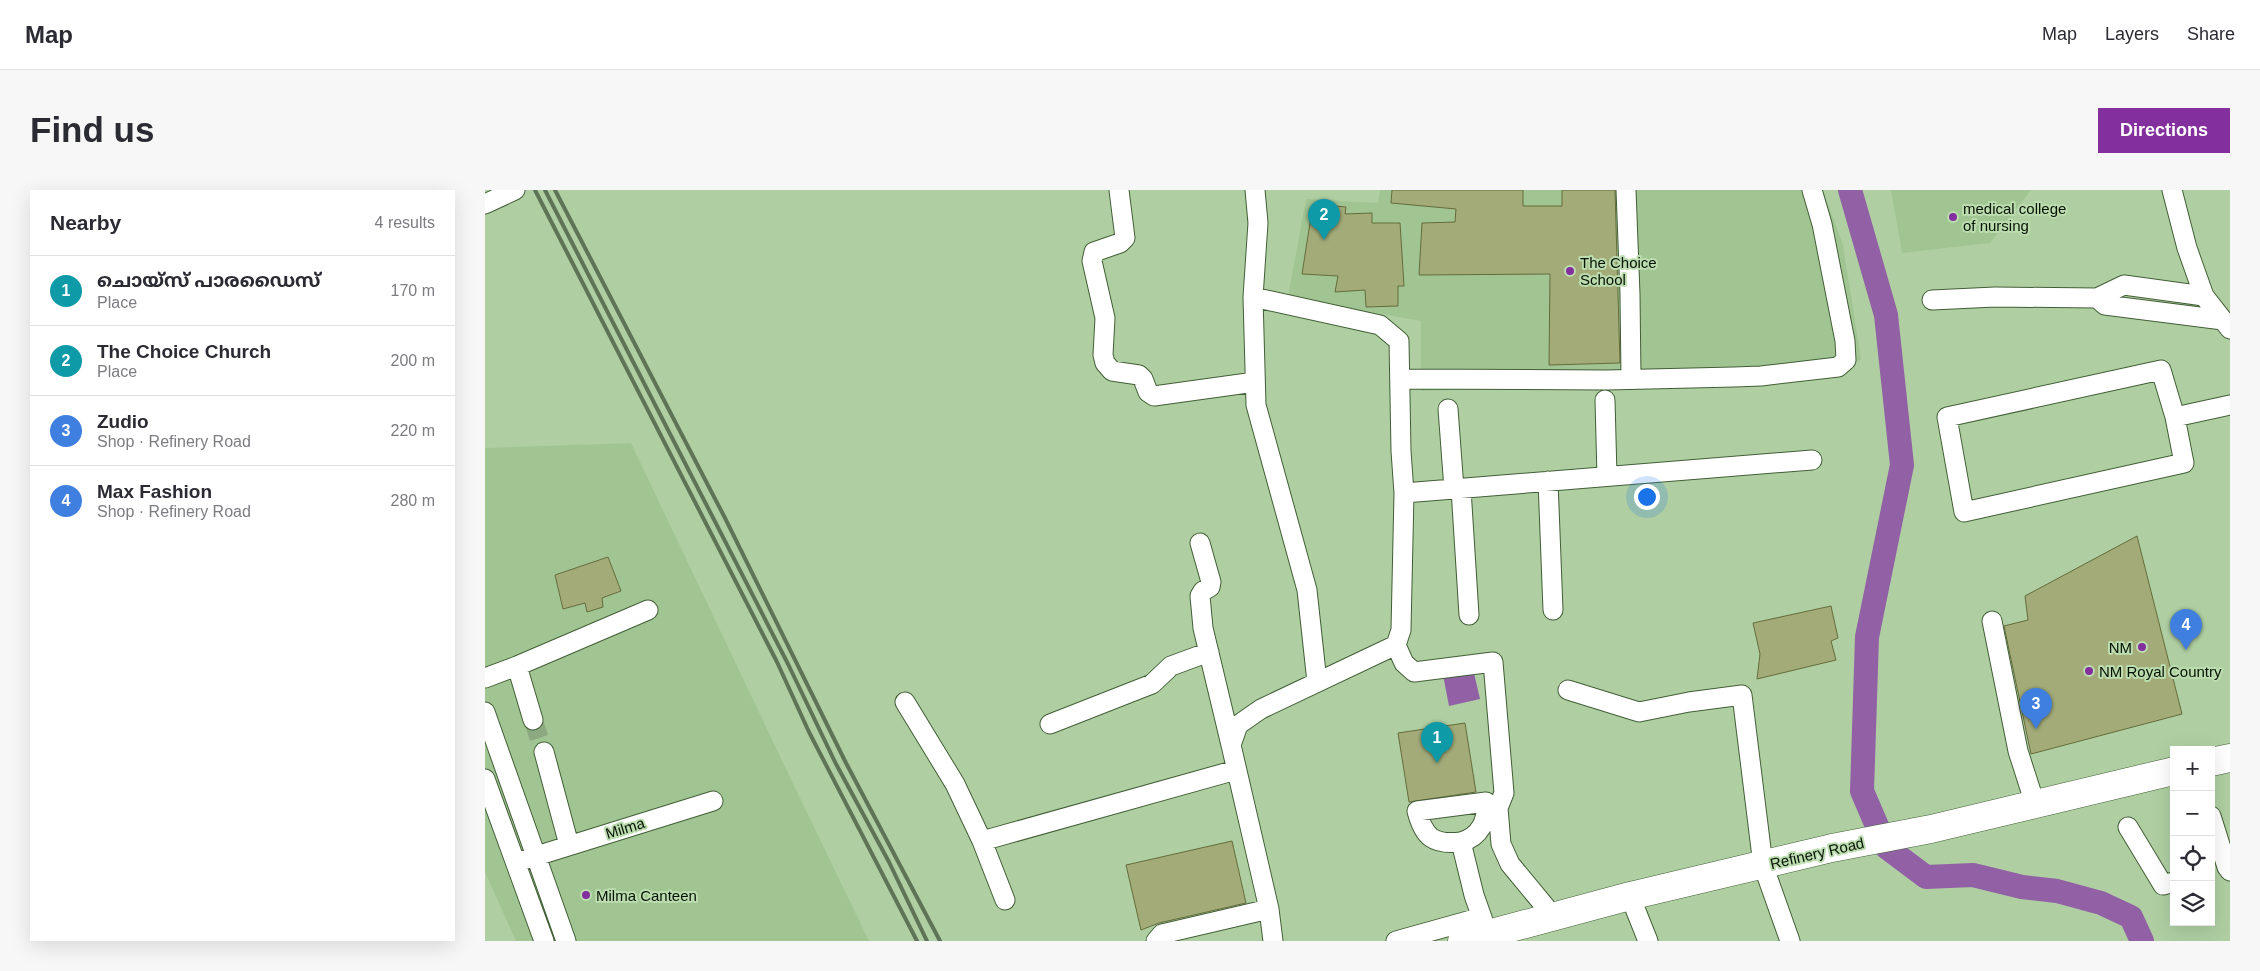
<!DOCTYPE html>
<meta charset="utf-8">
<style>
:root{--surface:#fff;--page:#f7f7f7;--text:#2b2b33;--muted:#7c7c81;--line:#e1e1e2;--accent:#832f9e}
body{margin:0;font-family:Arial,"Noto Sans Malayalam",sans-serif;background:var(--page);color:var(--text)}
.controls{position:absolute;right:15px;bottom:15px;display:grid;overflow:hidden;border-radius:0px;box-shadow:0 5px 20px #0002}
.controls button{width:45px;height:45px;display:grid;place-items:center;padding:0;border:0;border-bottom:1px solid var(--line);background:var(--surface);color:var(--text);font:25px sans-serif}
.you{position:absolute;left:1161px;top:306px;width:18px;height:18px;margin:-12px;border:4px solid #fff;border-radius:50%;background:#1a73e8;box-shadow:0 0 0 8px #1a73e833}
.badge{display:grid;place-items:center;width:32px;height:32px;border-radius:50%;background:var(--accent);color:#fff;font-size:16px;font-weight:700}
.pin{position:absolute;translate:-50% -41px;filter:drop-shadow(0 1px 2px #0008)}
.pin::after{content:'';position:absolute;top:26px;width:18px;height:15px;background:inherit;clip-path:polygon(0 0,100% 0,50% 100%)}
.list{margin:0;padding:0;list-style:none}
h2{display:flex;justify-content:space-between;align-items:center;height:65px;margin:0;padding:0 20px;font-size:21px}
h2 small{font-size:16px;font-weight:400;color:var(--muted)}
.list li{display:grid;grid-template-columns:32px 1fr auto;gap:15px;align-items:center;box-sizing:border-box;height:70px;padding:0 20px;border-top:1px solid var(--line)}
.list b{display:block;font-size:19px;white-space:nowrap}
.list p{margin:0;font-size:16px;white-space:nowrap;color:var(--muted)}
.list em{font-size:16px;font-style:normal;color:var(--muted)}
.icon{flex:none;width:28px;height:28px;fill:none;stroke:currentColor;stroke-width:2;stroke-linecap:round;stroke-linejoin:round}
.map{position:relative;flex:none;width:1745px;height:751px;overflow:hidden;border-radius:0px}
header{display:flex;align-items:center;gap:30px;box-sizing:border-box;height:70px;padding:0 25px;background:var(--surface);border-bottom:1px solid var(--line)}
header strong{font-size:24px}
nav{display:flex;gap:28px;margin-inline-start:auto;font-size:18px}
.intro{display:flex;align-items:center;justify-content:space-between;box-sizing:border-box;height:120px;padding:0 30px}
h1{margin:0;font-size:35px}
.button{padding:12px 22px;border-radius:0px;background:var(--accent);color:#fff;font-size:18px;font-weight:700}
main{display:flex;gap:30px;padding:0 30px}
aside{flex:1;background:var(--surface);border-radius:0px;box-shadow:0 5px 20px #0002}
.map>svg:first-child{display:block}
.built{fill:#a1c592}
.water{fill:#9260a5}
.lines{fill:none;stroke-linecap:round;stroke-linejoin:round}
.river{stroke:#9260a5;stroke-width:24}
.building{fill:#a3ac79;stroke:#646c3b}
.minor-tunnel{stroke:#8da982;stroke-width:19;stroke-dasharray:19 9;stroke-linecap:butt}
.minor-casing{stroke:#425e36;stroke-width:21}
.highway-casing{stroke:#425e36;stroke-width:29}
.minor{stroke:#fff;stroke-width:19}
.highway{stroke:#fff;stroke-width:28}
.rail{stroke:#5e7456;stroke-width:4}
.poi-dot{fill:#832f9e;stroke:#bcddaf;stroke-width:2}
.labels{text-anchor:middle;dominant-baseline:central;stroke-width:4;stroke-linejoin:round;paint-order:stroke}
.poi-label{font-size:15px;fill:#071204;stroke:#bcddaf;text-anchor:start}
.street-label{font-size:15px;fill:#071204;stroke:#bcddaf}
</style>
<header>
<strong>Map</strong>
<nav><a>Map</a><a>Layers</a><a>Share</a></nav>
</header>
<div class="intro"><h1>Find us</h1><a class="button">Directions</a></div>
<main>
<aside>
<h2>Nearby<small>4 results</small></h2>
<ul class="list">
<li><span class="badge" style="background:#0f9aa8">1</span><div><b>ചൊയ്സ് പാരഡൈസ്</b><p>Place</p></div><em>170 m</em></li>
<li><span class="badge" style="background:#0f9aa8">2</span><div><b>The Choice Church</b><p>Place</p></div><em>200 m</em></li>
<li><span class="badge" style="background:#3f7fe0">3</span><div><b>Zudio</b><p>Shop · Refinery Road</p></div><em>220 m</em></li>
<li><span class="badge" style="background:#3f7fe0">4</span><div><b>Max Fashion</b><p>Shop · Refinery Road</p></div><em>280 m</em></li>
</ul>
</aside>
<div class="map">
<svg width="1745" height="751" viewBox="0 0 1745 751">
<rect width="100%" height="100%" fill="#afcfa2"/>
<path class="built" d="M895 0H1338L1358 55 1376 169 1363 179 1192 194 936 201V131L803 107 821 9 893 13Z
M1406 0H1546L1505 53 1417 63Z
M146 253 302 581 384 751H31L0 682V258Z"/>
<path class="water" d="M988 479 995 509 964 516 958 485Z"/>
<g class="lines">
<path class="river" d="M1365 0 1401 125 1417 275 1382 447 1377 601 1401 657 1441 687 1488 685 1537 697 1572 701 1616 713 1646 727 1657 751"/>
</g>
<path class="building" d="M907 0H1038V16H1077V0H1130L1135 173 1064 175 1065 84 934 85 937 33 970 32 971 19 906 13Z
M828 14 861 17 860 24 887 23V33H915L919 96H913V116L881 117 880 100 850 102 853 86 817 84Z
M1652 346 1697 524 1546 564 1519 436 1543 430 1540 406Z
M123 367 136 401 117 408 118 417 102 422 100 413 78 419 70 385Z
M1346 416 1353 448 1346 451 1351 470 1272 489 1275 464 1268 433Z
M980 533 991 602 924 612 913 543Z
M747 651 761 713 674 733 656 740 641 675Z"/>
<g class="lines">
<path class="minor-tunnel" d="M48 530 59 562"/>
<g class="minor-casing">
<path id="minor" d="M634 0 640 48 635 53 609 62 607 71 620 128 618 165 620 173 627 181 654 185 658 189 663 202 669 206 770 192
M770 0 773 33 768 107 771 215 822 400 832 492
M1141 0 1145 104 1146 189
M1687 0 1702 58 1719 106 1745 139
M0 14 30 0
M768 107 895 135 914 151 916 261 919 303 916 440 911 455 776 519 753 535 746 555 784 719 788 751
M1612 108 1620 115 1738 130
M1447 110 1510 107 1612 108 1639 95 1719 106
M1676 180 1690 227 1699 273 1479 322 1462 227Z
M915 189 1122 190 1249 187 1276 186 1353 177 1361 170 1360 151 1337 34 1327 0
M1120 210 1122 286
M963 219 969 299
M1690 227 1745 215
M1063 291 1068 420
M976 299 984 425
M919 303 1327 270
M715 353 726 392 725 397 718 401 715 406 718 438 746 555
M1507 431 1533 561 1550 614
M911 455 919 473 929 482 1008 472 1019 603 1013 618 1016 654 1025 674 1068 726
M0 488 32 476
M1083 500 1154 522 1204 512 1257 505 1278 675 1305 751
M420 512 470 594 497 651 751 580
M0 522 81 751
M48 530 32 476 163 420
M565 534 667 494 686 476 724 462
M59 562 84 655
M0 589 59 751
M1726 626 1742 677 1745 681
M1643 637 1678 695 1689 692
M497 651 520 710
M976 652C995 647 1003 630 1001 612L932 621C939 648 949 655 976 652L989 705 1003 745
M32 672 228 611
M1145 706 1163 751
M671 751 677 744 784 719
M911 751 997 727"/>
</g>
<g class="highway-casing">
<path id="highway" d="M1726 572 1745 568
M977 751 1145 706 1347 658 1446 639 1689 581"/>
</g>
<use href="#minor" class="minor"/>
<use href="#highway" class="highway"/>
<path class="rail" d="M50 0 292 472 324 542 432 751
M60 0 303 474 351 574 404 672 442 751
M70 0 240 328 361 573 455 751"/>
</g>
<g class="poi-dot">
<circle cx="1468" cy="27" r="5"/>
<circle cx="1085" cy="81" r="5"/>
<circle cx="1657" cy="457" r="5"/>
<circle cx="1604" cy="481" r="5"/>
<circle cx="101" cy="705" r="5"/>
</g>
<g class="labels">
<g class="poi-label">
<text x="1478" y="18">medical college<tspan x="1478" dy="17">of nursing</tspan></text>
<text x="1095" y="72">The Choice<tspan x="1095" dy="17">School</tspan></text>
<text x="1647" y="457" text-anchor="end">NM</text>
<text x="1614" y="481">NM Royal Country</text>
<text x="111" y="705">Milma Canteen</text>
</g>
<g class="street-label">
<text transform="translate(140 638) rotate(-17)">Milma</text>
<text transform="translate(1332 663) rotate(-13)">Refinery Road</text>
</g>
</g>
</svg>
<div class="controls">
<button>+</button>
<button>−</button>
<button><svg class="icon" aria-label="locate" viewBox="0 0 24 24"><circle cx="12" cy="12" r="6"/><path d="M12 2v4M12 18v4M2 12h4M18 12h4"/></svg></button>
<button><svg class="icon" aria-label="layers" viewBox="0 0 24 24"><path d="M12 4l9 5-9 5-9-5zM3 14l9 5 9-5"/></svg></button>
</div>
<div class="you"></div>
<div class="pin badge" style="left:952px;top:573px;background:#0f9aa8">1</div>
<div class="pin badge" style="left:839px;top:50px;background:#0f9aa8">2</div>
<div class="pin badge" style="left:1551px;top:539px;background:#3f7fe0">3</div>
<div class="pin badge" style="left:1701px;top:460px;background:#3f7fe0">4</div>
</div>
</main>
